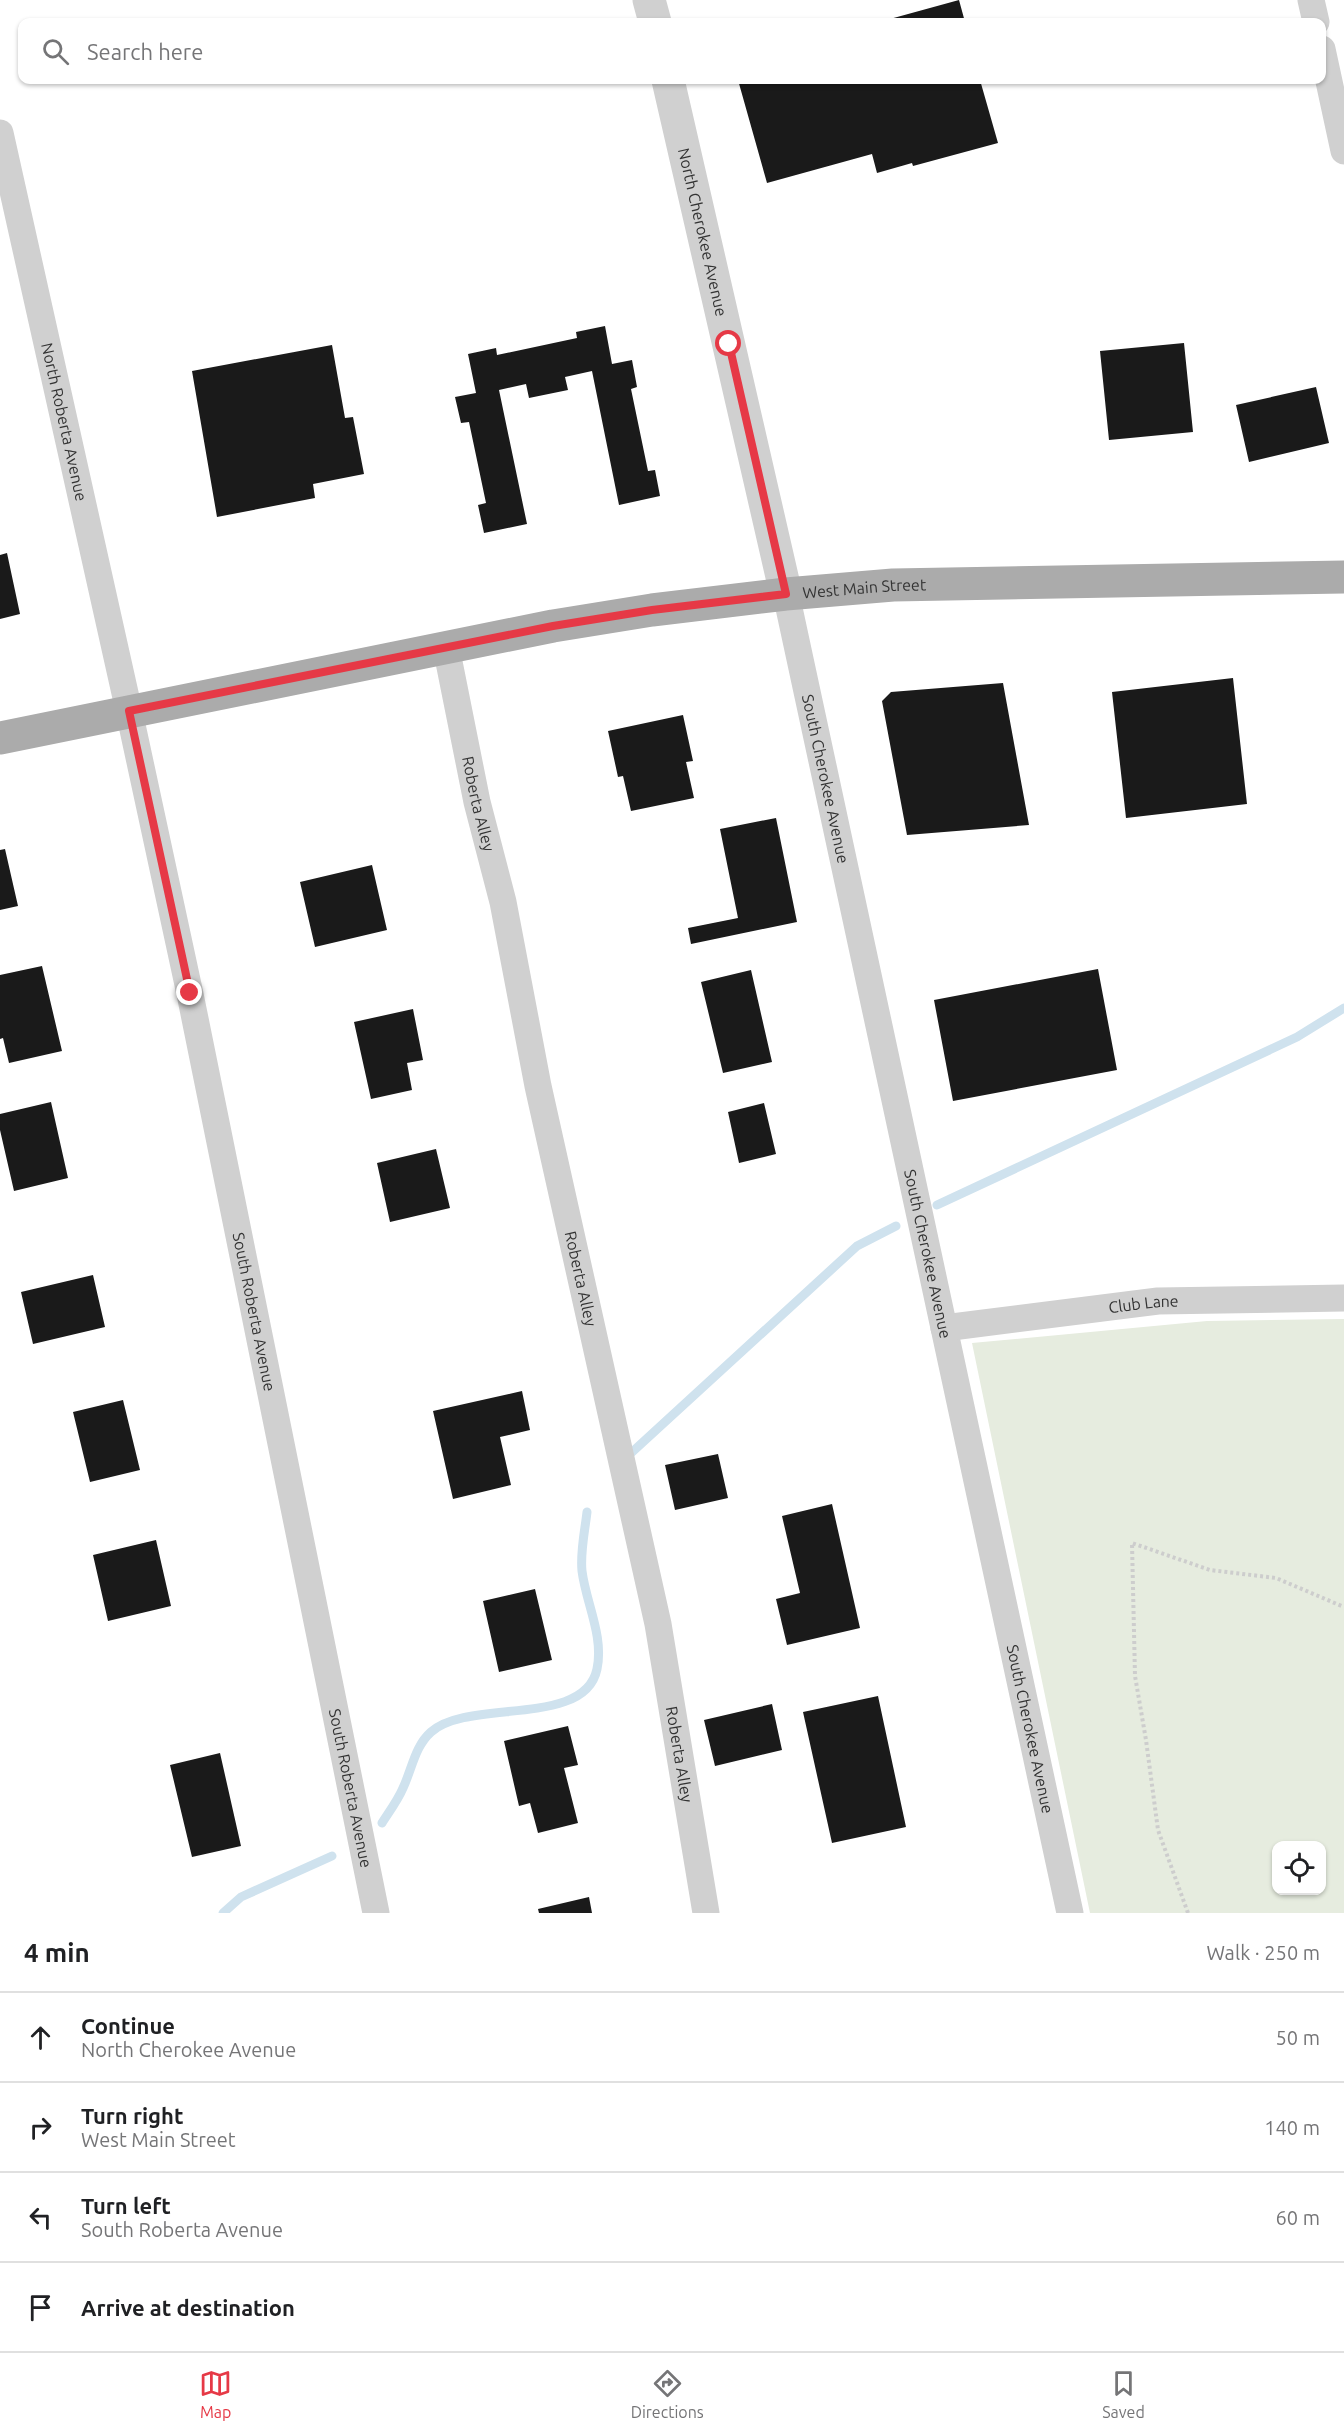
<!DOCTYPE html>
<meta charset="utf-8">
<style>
:root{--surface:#fff;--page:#f6f6f6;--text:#202124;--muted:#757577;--line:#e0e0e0;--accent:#e63946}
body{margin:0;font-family:Ubuntu,sans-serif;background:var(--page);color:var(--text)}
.controls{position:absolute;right:18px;bottom:18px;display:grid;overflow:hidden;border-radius:12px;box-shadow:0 2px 4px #0004}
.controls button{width:54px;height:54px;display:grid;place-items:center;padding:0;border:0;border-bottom:2px solid var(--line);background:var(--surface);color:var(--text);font:30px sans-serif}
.stop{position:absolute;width:18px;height:18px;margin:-14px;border:4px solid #e63946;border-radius:50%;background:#fff}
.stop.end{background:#e63946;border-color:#fff;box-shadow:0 2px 6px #0008}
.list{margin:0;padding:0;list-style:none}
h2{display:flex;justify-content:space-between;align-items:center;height:78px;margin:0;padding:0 24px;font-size:26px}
h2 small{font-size:20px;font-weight:400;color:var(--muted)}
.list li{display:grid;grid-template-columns:39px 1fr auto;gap:18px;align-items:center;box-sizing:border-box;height:90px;padding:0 24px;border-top:2px solid var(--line)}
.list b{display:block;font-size:22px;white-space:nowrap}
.list p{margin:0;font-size:20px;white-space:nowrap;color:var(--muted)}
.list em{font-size:20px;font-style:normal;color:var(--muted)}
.icon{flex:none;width:33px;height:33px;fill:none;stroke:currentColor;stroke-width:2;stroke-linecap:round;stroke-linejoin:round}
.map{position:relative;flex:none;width:1344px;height:1913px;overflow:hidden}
.search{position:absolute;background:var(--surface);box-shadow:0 2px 4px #0004;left:18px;right:18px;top:18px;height:66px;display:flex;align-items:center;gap:15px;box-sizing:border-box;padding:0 21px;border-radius:12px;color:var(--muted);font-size:22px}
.sheet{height:438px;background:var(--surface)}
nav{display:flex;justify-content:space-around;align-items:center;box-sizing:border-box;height:84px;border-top:2px solid var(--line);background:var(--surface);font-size:16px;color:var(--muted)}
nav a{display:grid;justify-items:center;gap:3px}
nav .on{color:var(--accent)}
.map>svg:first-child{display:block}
.green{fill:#e6ecdf;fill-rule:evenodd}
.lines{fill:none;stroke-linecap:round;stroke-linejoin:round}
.stream{stroke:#cfe2ee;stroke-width:9}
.building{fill:#1a1a1a}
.path{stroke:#cdcdcd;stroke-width:4;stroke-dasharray:3 3;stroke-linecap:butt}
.minor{stroke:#d0d0d0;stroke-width:27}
.tertiary{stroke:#d0d0d0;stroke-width:33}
.primary{stroke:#ababab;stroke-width:33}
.route{stroke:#e63946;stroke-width:8}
.labels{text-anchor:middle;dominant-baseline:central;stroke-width:6;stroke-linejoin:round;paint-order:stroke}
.street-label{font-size:16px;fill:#333;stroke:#fff}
</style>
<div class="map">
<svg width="1344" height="1913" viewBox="0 0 1344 1913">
<rect width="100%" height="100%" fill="#fff"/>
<path class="green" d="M1344 1319V1913H1090L972 1343 1207 1321ZM1276 1846H1322V1890H1276Z"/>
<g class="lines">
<path class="stream" d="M937 1205 1297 1037 1344 1008
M630 1454 857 1246 896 1226
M382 1823C389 1812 398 1800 403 1788 412 1769 415 1746 431 1732 469 1698 585 1728 597 1669 604 1636 586 1603 582 1571 580 1552 585 1530 587 1512
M223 1913 241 1897 332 1856"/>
</g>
<path class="building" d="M959 0 965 22H879Z
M738 80H980L998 143 913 166 912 163 877 173 872 154 767 183Z
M605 326 612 364 632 360 637 387 631 389 648 471 655 470 660 496 619 505 592 371 565 377 568 390 529 398 526 384 499 390 527 524 484 533 478 505 486 503 469 422 461 423 455 397 476 393 468 354 496 348 497 355 577 338 576 332Z
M1184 343 1193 432 1109 440 1100 351Z
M332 345 345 418 353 417 364 474 313 484 315 498 217 517 192 371Z
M1316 387 1329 443 1249 462 1236 405Z
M7 553 20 614 0 619V555Z
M1233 678 1247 804 1126 818 1112 692Z
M1003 683 1029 825 907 835 882 701 891 692Z
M683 715 693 761 686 762 694 798 631 811 623 776 618 777 608 731Z
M776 818 797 922 691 944 688 928 738 918 720 829Z
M5 849 18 906 0 910V850Z
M372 865 387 930 315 947 300 882Z
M42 966 62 1051 9 1063 3 1038 0 1039V975Z
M1098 969 1117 1070 953 1101 934 1000Z
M751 970 772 1062 723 1073 701 982Z
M413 1009 423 1060 407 1063 412 1090 371 1099 354 1022Z
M51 1102 68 1178 14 1191 0 1130V1114Z
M764 1103 776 1154 739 1163 728 1112Z
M436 1149 450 1208 390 1222 377 1163Z
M93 1275 105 1327 33 1344 21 1292Z
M522 1391 530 1430 500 1437 511 1485 453 1499 433 1411Z
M123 1400 140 1470 90 1482 73 1412Z
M718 1454 728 1498 675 1510 665 1465Z
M832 1504 860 1628 787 1645 776 1599 800 1593 782 1516Z
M156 1540 171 1606 108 1621 93 1555Z
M535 1589 552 1660 499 1672 483 1601Z
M878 1696 906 1827 832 1843 803 1712Z
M772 1704 782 1750 715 1766 704 1720Z
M568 1726 578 1765 564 1768 578 1823 538 1833 530 1803 519 1806 504 1741Z
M220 1753 241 1846 192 1857 170 1765Z
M589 1897 592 1913H539L538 1909Z"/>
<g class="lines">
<path class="path" d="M1188 1913 1158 1830 1146 1740 1135 1676 1132 1543 1210 1570 1276 1578 1344 1607"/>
<g class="minor">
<path d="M1311 0 1316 22"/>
<path d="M1322 49 1344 151"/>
<path id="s1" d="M0 133 129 711 190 994 376 1913"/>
<path id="s2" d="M786 594 1070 1913"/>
<path id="s3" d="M446 647 477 802 503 902 538 1086 658 1624 706 1913"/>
<path id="s4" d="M944 1328 1158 1301 1344 1298"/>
</g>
<g class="tertiary">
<path d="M649 0 655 22"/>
<path id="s5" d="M668 80 786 594"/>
</g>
<path class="primary" id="s6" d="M0 738 553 626 652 610 786 594 893 585 1344 577"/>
</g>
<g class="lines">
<path class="route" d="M190 993 129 711 553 626 652 610 786 594 729 344"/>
</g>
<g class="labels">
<g class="street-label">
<text stroke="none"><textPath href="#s5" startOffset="156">North Cherokee Avenue</textPath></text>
<text stroke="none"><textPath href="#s1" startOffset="296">North Roberta Avenue</textPath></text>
<text stroke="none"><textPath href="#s6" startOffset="878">West Main Street</textPath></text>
<text stroke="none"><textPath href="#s2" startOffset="189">South Cherokee Avenue</textPath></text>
<text stroke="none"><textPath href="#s3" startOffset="160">Roberta Alley</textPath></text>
<text stroke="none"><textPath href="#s2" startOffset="675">South Cherokee Avenue</textPath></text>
<text stroke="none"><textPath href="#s3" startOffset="646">Roberta Alley</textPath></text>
<text stroke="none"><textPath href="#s4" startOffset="201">Club Lane</textPath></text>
<text stroke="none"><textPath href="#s1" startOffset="1206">South Roberta Avenue</textPath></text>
<text stroke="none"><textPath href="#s2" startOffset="1161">South Cherokee Avenue</textPath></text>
<text stroke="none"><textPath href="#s3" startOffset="1132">Roberta Alley</textPath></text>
<text stroke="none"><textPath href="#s1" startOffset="1692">South Roberta Avenue</textPath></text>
</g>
</g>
</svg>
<div class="controls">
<button><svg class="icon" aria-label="locate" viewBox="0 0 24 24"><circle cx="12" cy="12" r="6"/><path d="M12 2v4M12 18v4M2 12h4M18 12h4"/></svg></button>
</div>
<div class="stop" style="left:729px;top:344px"></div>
<div class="stop end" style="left:190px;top:993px"></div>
<div class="search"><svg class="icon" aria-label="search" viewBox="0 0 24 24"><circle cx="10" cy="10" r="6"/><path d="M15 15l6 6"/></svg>Search here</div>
</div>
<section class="sheet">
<h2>4 min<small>Walk · 250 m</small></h2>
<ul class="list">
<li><svg class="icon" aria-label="ahead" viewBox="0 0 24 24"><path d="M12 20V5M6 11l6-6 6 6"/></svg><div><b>Continue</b><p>North Cherokee Avenue</p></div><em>50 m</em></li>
<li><svg class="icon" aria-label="right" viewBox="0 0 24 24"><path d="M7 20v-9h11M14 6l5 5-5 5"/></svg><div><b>Turn right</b><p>West Main Street</p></div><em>140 m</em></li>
<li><svg class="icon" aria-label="left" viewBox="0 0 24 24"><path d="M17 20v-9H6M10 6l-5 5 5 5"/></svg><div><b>Turn left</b><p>South Roberta Avenue</p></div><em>60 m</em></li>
<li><svg class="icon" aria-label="arrive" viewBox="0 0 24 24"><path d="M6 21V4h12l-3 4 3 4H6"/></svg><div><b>Arrive at destination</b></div></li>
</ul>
</section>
<nav>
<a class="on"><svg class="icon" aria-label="map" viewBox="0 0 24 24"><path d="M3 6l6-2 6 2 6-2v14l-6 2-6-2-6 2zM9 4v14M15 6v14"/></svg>Map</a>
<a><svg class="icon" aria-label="directions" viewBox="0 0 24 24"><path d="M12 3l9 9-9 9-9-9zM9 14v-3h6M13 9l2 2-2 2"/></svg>Directions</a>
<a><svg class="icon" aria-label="saved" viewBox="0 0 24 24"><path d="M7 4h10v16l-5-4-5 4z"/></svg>Saved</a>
</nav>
